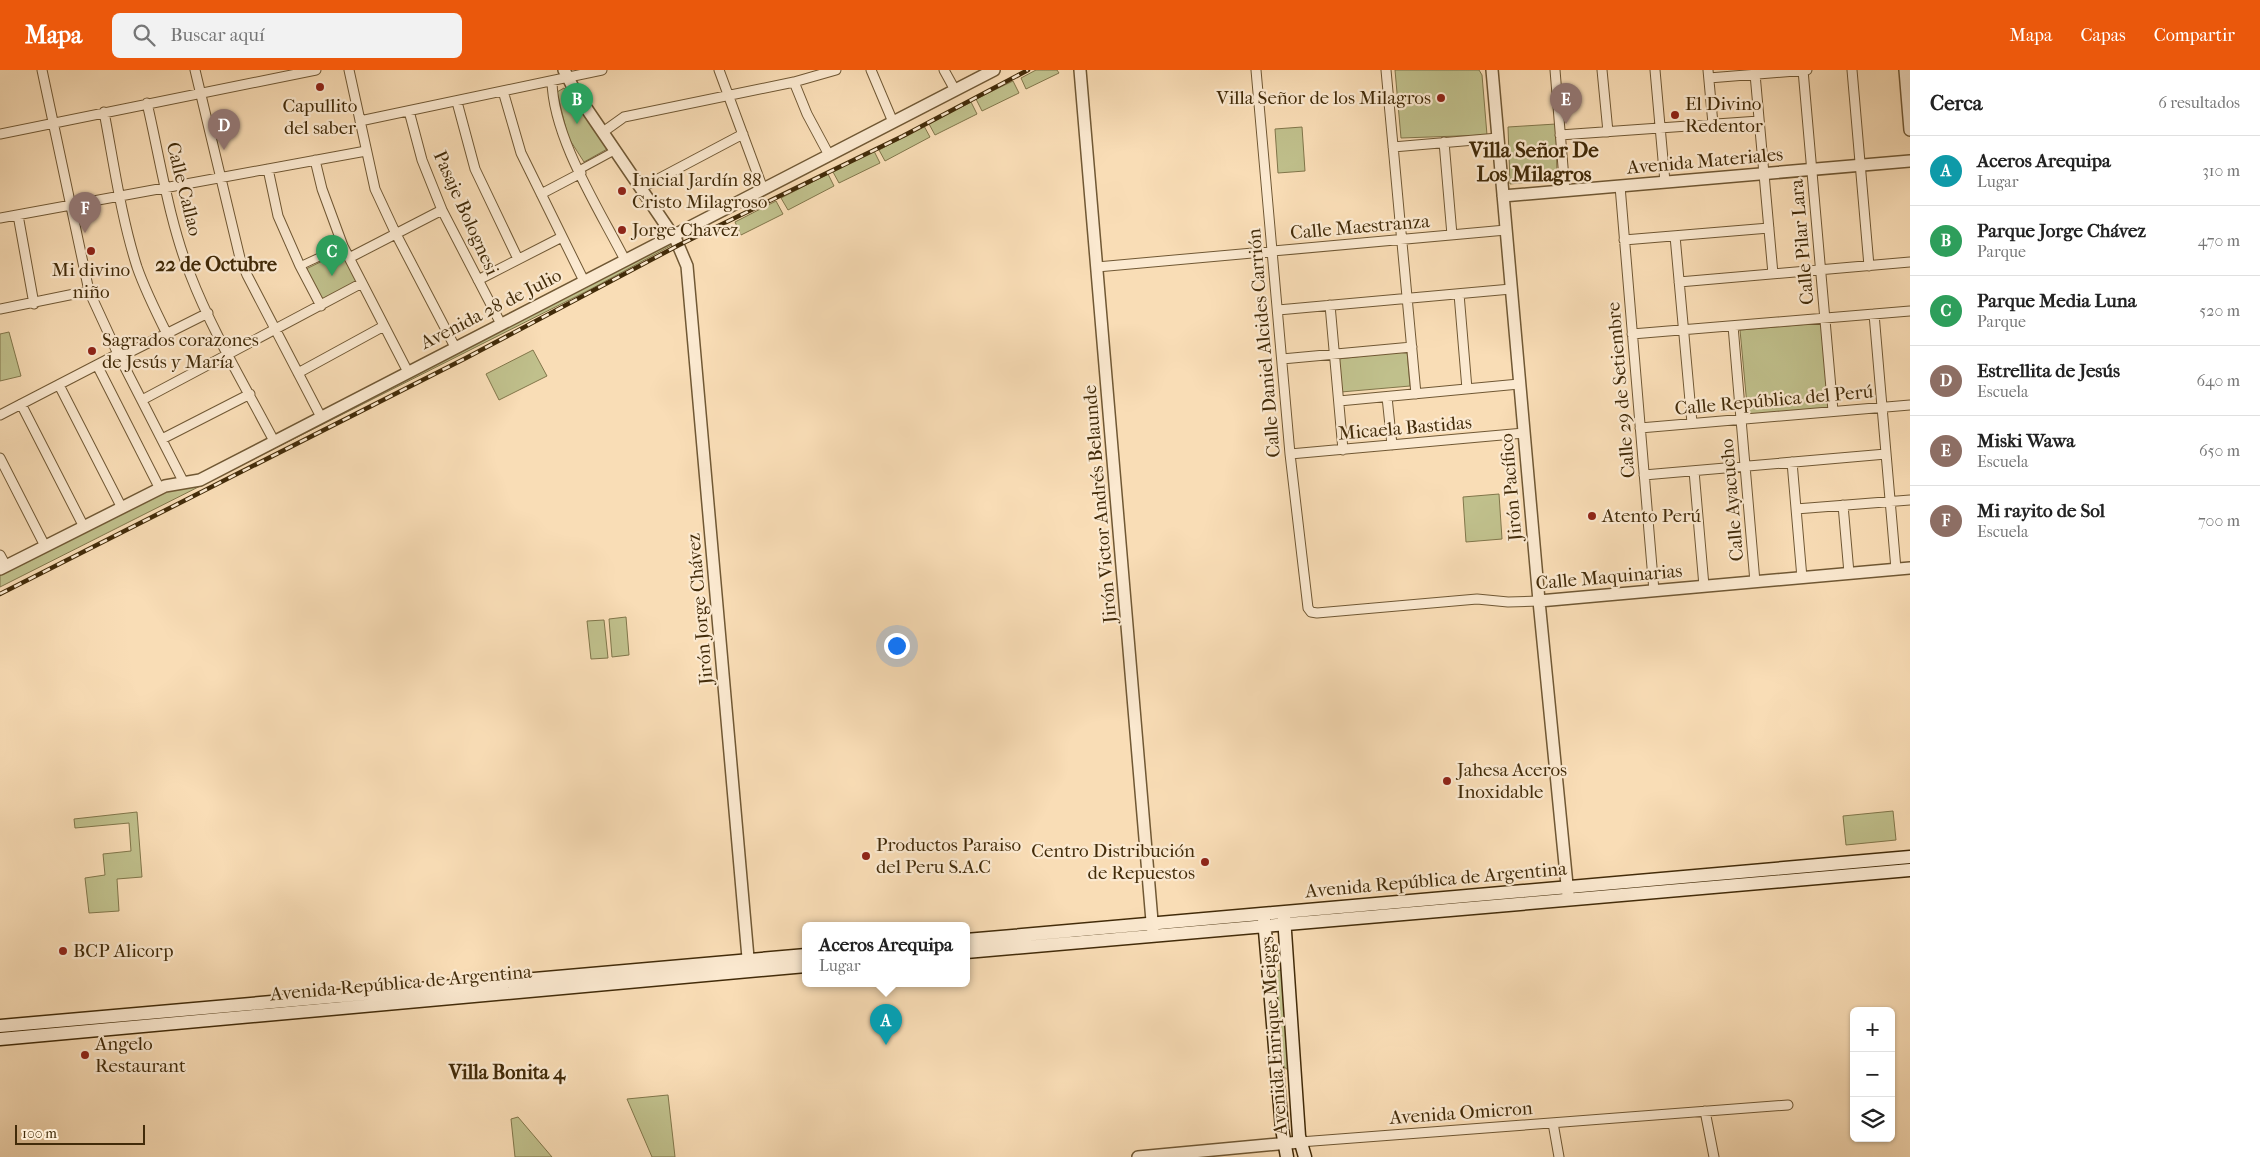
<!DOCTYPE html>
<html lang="es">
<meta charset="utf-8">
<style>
:root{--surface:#fff;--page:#f2f2f2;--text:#222;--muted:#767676;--line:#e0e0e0;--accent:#ea580c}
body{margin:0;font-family:"IM FELL French Canon",serif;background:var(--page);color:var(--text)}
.controls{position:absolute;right:15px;bottom:15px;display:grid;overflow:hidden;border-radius:8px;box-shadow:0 1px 4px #0004}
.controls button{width:45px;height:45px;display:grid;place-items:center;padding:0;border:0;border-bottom:1px solid var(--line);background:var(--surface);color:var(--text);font:25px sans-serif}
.scale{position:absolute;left:15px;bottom:12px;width:130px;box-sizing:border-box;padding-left:5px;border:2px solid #422b09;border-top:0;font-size:14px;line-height:18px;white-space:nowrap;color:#422b09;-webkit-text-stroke:4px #fbe9d0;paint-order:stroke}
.you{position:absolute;left:896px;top:575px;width:18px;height:18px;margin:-12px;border:4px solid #fff;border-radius:50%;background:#1a73e8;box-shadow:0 0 0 8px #1a73e833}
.badge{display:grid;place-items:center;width:32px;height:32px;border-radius:50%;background:var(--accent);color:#fff;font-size:16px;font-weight:700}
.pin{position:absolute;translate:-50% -41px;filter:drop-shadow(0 1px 2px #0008)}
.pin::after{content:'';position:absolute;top:26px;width:18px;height:15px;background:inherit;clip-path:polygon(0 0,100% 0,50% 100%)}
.popup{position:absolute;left:802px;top:852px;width:168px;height:65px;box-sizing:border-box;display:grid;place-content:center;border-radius:8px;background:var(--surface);filter:drop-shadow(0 1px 4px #0005);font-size:16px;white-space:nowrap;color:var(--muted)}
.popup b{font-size:19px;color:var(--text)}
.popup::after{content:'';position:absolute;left:50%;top:100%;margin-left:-10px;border:10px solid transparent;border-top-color:var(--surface)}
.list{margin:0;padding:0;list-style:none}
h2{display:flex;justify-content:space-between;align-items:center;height:65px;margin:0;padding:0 20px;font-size:21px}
h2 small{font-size:16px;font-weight:400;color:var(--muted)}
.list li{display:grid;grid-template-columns:32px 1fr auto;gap:15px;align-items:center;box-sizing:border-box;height:70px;padding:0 20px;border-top:1px solid var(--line)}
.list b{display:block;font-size:19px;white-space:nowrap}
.list p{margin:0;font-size:16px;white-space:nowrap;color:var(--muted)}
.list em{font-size:16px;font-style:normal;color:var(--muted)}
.icon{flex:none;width:28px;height:28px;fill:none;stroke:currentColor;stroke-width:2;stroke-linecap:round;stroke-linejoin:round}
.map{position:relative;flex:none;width:1910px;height:1087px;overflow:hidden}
header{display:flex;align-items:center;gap:30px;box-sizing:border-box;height:70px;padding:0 25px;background:var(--accent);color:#fff}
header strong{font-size:24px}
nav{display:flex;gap:28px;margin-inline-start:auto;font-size:18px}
.search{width:350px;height:45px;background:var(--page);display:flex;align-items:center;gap:12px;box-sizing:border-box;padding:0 18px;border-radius:8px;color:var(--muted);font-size:19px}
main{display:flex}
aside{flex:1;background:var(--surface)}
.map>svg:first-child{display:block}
.green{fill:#c0c08c;stroke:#81764a}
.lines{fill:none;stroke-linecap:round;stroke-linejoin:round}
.pedestrian-casing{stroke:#705834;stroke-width:9}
.minor-casing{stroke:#705834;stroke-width:11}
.tertiary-casing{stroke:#705834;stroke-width:14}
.secondary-casing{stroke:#422b09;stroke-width:15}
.pedestrian{stroke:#fbe9d0;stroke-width:7}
.minor{stroke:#fbe9d0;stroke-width:9}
.tertiary{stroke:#fbe9d0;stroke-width:11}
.secondary{stroke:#fbe9d0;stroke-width:12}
.rail-casing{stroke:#422b09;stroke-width:4.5}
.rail{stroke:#fbe9d0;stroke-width:2.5;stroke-dasharray:8;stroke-linecap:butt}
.poi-dot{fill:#8f2418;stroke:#fbe9d0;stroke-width:2}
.labels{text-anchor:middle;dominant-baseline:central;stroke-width:4.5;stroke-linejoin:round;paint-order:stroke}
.poi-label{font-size:19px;fill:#422b09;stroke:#fbe9d0;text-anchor:start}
.street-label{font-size:19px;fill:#422b09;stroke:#fbe9d0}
.neighbourhood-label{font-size:20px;font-weight:bold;fill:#422b09;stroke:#fbe9d0}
.quarter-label{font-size:21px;font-weight:bold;fill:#422b09;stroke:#fbe9d0}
</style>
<header>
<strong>Mapa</strong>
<div class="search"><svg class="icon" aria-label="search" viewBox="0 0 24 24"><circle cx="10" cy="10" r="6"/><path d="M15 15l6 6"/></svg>Buscar aquí</div>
<nav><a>Mapa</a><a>Capas</a><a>Compartir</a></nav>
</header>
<main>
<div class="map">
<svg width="1910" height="1087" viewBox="0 0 1910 1087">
<rect width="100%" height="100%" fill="#f9ddb6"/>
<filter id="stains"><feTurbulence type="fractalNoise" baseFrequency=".004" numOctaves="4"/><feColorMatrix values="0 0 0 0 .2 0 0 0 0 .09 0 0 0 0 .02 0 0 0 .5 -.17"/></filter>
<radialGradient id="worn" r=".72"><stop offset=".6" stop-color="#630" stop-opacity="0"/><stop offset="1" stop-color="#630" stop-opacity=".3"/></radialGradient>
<path class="green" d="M1036 0H1057L1059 3 1026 19 1021 8Z
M1395 0H1479L1482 5 1487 65 1401 68Z
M1013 11 1019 23 982 41 976 29Z
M564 18 609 78 584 92 568 67 557 22Z
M971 32 977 44 935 65 929 54Z
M1556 54 1557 109 1510 114 1508 57Z
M924 56 930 67 885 91 879 80Z
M1302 57 1305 101 1278 103 1275 59Z
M874 81 880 93 839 113 833 102Z
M828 104 834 116 788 140 781 128Z
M776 131 783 144 741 165 735 152Z
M672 171 674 174 591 219 0 517V501L171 416 190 414Z
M341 182 358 214 322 232 306 199Z
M1821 253 1829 340 1748 346 1740 260Z
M9 262 21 306 0 311V264Z
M533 280 547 306 499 330 486 304Z
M1407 281 1410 316 1341 322 1338 289Z
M1499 424 1502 469 1466 472 1463 427Z
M626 547 629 585 612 587 609 549Z
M604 550 608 588 591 589 587 551Z
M1893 741 1896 770 1846 775 1843 746Z
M137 742 142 807 117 809 119 841 89 843 85 808 105 805 103 784 131 781 129 753 75 758 74 749Z
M1280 900 1283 902 1290 998 1288 1000 1283 996 1275 902Z
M668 1025 675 1087H652L627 1029Z
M518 1047 552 1087H515L511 1049Z"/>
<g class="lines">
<g class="pedestrian-casing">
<path id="pedestrian" d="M579 100 616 80
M300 196 343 176"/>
</g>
<g class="minor-casing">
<path id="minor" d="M42 0 89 221 118 284 184 413
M195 0 240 188 247 205 321 347
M349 0 375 119 396 164 455 277
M719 0 763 119
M871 0 893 52
M944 0 955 20
M1256 0 1290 384 1308 538 1311 542 1317 543 1477 529 1508 532 1539 531
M1386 0 1416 324
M1555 0 1565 121
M1602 0 1608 62
M1655 0 1665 112
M1708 0 1713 54
M1803 0 1833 341
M1852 0 1869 196
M1755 4 1773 204
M1709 8 1807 0
M552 11C553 68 599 139 625 190
M794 12 807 44 829 85
M503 21 521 83 584 211
M457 32 475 99 518 189
M147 33C160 89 169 151 190 204 212 261 245 316 274 371
M409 41 422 90 442 140 501 254
M104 42C114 94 121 147 137 197 145 220 156 242 167 264
M360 51 602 0
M603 62 624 47 794 12 836 0
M0 64 316 0
M1560 65 1759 51
M1444 72 1452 165
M1393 77 1498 68
M315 90 322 119 343 176 408 302
M268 99 278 146 300 196 321 236
M1620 116 1654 521
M641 118 743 64
M541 124 581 103
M18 145 34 234
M0 148 366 81
M1675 166 1692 353
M1624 170 1769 158
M349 188 442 140
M1097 197 1506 160
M478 210 562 167
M1679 212 1910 192
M1459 224 1467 319
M1330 235 1343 380
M0 239 89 221
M1278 240 1511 219
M1874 244 1896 499
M1733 256 1755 512
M1632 264 1910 241
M120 287 208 243
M1282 289 1412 277
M97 295 160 419
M298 303 384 256
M59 315 122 438
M1387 327 1392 375
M142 330 362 213
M1339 331 1519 314
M21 334 84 457
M0 345 118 284
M1640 358 1910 335
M162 369 250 324
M1290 384 1524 363
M0 388 45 476
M1792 392 1802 508
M1694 401 1704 516
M1644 405 1886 384
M1843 435 1849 503
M1796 439 1910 430
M0 485 6 496
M1705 1041 1714 1087
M1553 1053 1559 1087
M1300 1072 1788 1035"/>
</g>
<g class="tertiary-casing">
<path id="tertiary" d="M564 0 576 23 676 170 687 196 749 899
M1080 0 1153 863
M1492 0 1539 531 1568 825
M1905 0 1910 60
M1503 126 1910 91
M0 499 165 416 200 410 994 0
M1539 531 1910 498
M1138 1087 1300 1072"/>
</g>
<g class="secondary-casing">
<path id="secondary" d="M1284 847 1299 1066 1305 1087
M1264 849 1282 1059 1287 1087
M966 870 1910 787
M966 882 1910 800
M0 956 806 885
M0 969 806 896"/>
</g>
<use href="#pedestrian" class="pedestrian"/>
<use href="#minor" class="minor"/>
<use href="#tertiary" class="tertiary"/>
<use href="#secondary" class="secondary"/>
<g class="rail-casing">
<path id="rail" d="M0 524 466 288 679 175 903 66 1028 0"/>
</g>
<use href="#rail" class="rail"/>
</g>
<g class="poi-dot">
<circle cx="320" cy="17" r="5"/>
<circle cx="1441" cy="28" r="5"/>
<circle cx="1675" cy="45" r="5"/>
<circle cx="622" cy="121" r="5"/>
<circle cx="622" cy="160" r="5"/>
<circle cx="91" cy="181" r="5"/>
<circle cx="92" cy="281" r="5"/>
<circle cx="1592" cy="446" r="5"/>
<circle cx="1447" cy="711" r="5"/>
<circle cx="866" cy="786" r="5"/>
<circle cx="1205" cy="792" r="5"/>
<circle cx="63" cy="881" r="5"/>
<circle cx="85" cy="985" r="5"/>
</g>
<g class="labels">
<g class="poi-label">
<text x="1431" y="28" text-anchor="end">Villa Señor de los Milagros</text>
<text x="1685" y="34">El Divino<tspan x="1685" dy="22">Redentor</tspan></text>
<text x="320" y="36" text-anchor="middle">Capullito<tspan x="320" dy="22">del saber</tspan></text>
<text x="632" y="110">Inicial Jardín 88<tspan x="632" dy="22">Cristo Milagroso</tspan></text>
<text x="632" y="160">Jorge Chavez</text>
<text x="91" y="200" text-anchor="middle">Mi divino<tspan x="91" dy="22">niño</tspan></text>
<text x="102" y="270">Sagrados corazones<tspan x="102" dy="22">de Jesús y María</tspan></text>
<text x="1602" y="446">Atento Perú</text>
<text x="1457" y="700">Jahesa Aceros<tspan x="1457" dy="22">Inoxidable</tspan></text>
<text x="876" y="775">Productos Paraiso<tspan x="876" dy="22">del Peru S.A.C</tspan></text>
<text x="1195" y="781" text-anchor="end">Centro Distribución<tspan x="1195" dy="22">de Repuestos</tspan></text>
<text x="73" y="881">BCP Alicorp</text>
<text x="95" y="974">Angelo<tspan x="95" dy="22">Restaurant</tspan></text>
</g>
<g class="street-label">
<text transform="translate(1705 91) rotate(-5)">Avenida Materiales</text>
<text transform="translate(184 119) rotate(76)">Calle Callao</text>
<text transform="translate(466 143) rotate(66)">Pasaje Bolognesi</text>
<text transform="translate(1360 157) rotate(-5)">Calle Maestranza</text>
<text transform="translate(1802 172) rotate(-95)">Calle Pilar Lara</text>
<text transform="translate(491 239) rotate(-27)">Avenida 28 de Julio</text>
<text transform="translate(1264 273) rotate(-95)">Calle Daniel Alcides Carrión</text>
<text transform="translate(1621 320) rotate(-95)">Calle 29 de Setiembre</text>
<text transform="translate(1774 330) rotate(-5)">Calle República del Perú</text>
<text transform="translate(1405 358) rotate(-5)">Micaela Bastidas</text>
<text transform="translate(1511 417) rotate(-95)">Jirón Pacífico</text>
<text transform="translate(1732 430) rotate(-95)">Calle Ayacucho</text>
<text transform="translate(1100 434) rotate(-95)">Jirón Victor Andrés Belaunde</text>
<text transform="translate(1609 507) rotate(-5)">Calle Maquinarias</text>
<text transform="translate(700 539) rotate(-95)">Jirón Jorge Chávez</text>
<text transform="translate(1436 810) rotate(-5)">Avenida República de Argentina</text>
<text transform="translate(401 913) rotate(-5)">Avenida República de Argentina</text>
<text transform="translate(1274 966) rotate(-94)">Avenida Enrique Meiggs</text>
<text transform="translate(1461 1043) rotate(-4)">Avenida Omicron</text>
</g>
<g class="neighbourhood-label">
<text x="216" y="194">22 de Octubre</text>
<text x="507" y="1002">Villa Bonita 4</text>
</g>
<g class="quarter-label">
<text x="1534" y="80">Villa Señor De<tspan x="1534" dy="24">Los Milagros</tspan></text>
</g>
</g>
<rect width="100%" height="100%" filter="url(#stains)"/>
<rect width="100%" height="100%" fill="url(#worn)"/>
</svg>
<div class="controls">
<button>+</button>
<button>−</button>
<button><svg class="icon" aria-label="layers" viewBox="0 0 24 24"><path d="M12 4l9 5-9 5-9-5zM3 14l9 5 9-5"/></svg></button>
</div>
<div class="scale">100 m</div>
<div class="you"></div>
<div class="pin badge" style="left:886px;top:975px;background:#0f9aa8">A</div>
<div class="popup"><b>Aceros Arequipa</b>Lugar</div>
<div class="pin badge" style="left:577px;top:54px;background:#2e9e5b">B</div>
<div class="pin badge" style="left:332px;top:206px;background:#2e9e5b">C</div>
<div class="pin badge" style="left:224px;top:80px;background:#8d6e63">D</div>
<div class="pin badge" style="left:1566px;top:54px;background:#8d6e63">E</div>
<div class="pin badge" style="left:85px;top:163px;background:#8d6e63">F</div>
</div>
<aside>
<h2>Cerca<small>6 resultados</small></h2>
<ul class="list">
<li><span class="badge" style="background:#0f9aa8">A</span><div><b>Aceros Arequipa</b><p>Lugar</p></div><em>310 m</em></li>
<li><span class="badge" style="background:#2e9e5b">B</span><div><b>Parque Jorge Chávez</b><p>Parque</p></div><em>470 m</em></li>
<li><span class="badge" style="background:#2e9e5b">C</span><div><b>Parque Media Luna</b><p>Parque</p></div><em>520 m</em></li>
<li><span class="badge" style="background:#8d6e63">D</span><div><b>Estrellita de Jesús</b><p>Escuela</p></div><em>640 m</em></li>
<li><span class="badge" style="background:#8d6e63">E</span><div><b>Miski Wawa</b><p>Escuela</p></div><em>650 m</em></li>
<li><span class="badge" style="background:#8d6e63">F</span><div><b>Mi rayito de Sol</b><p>Escuela</p></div><em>700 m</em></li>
</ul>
</aside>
</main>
